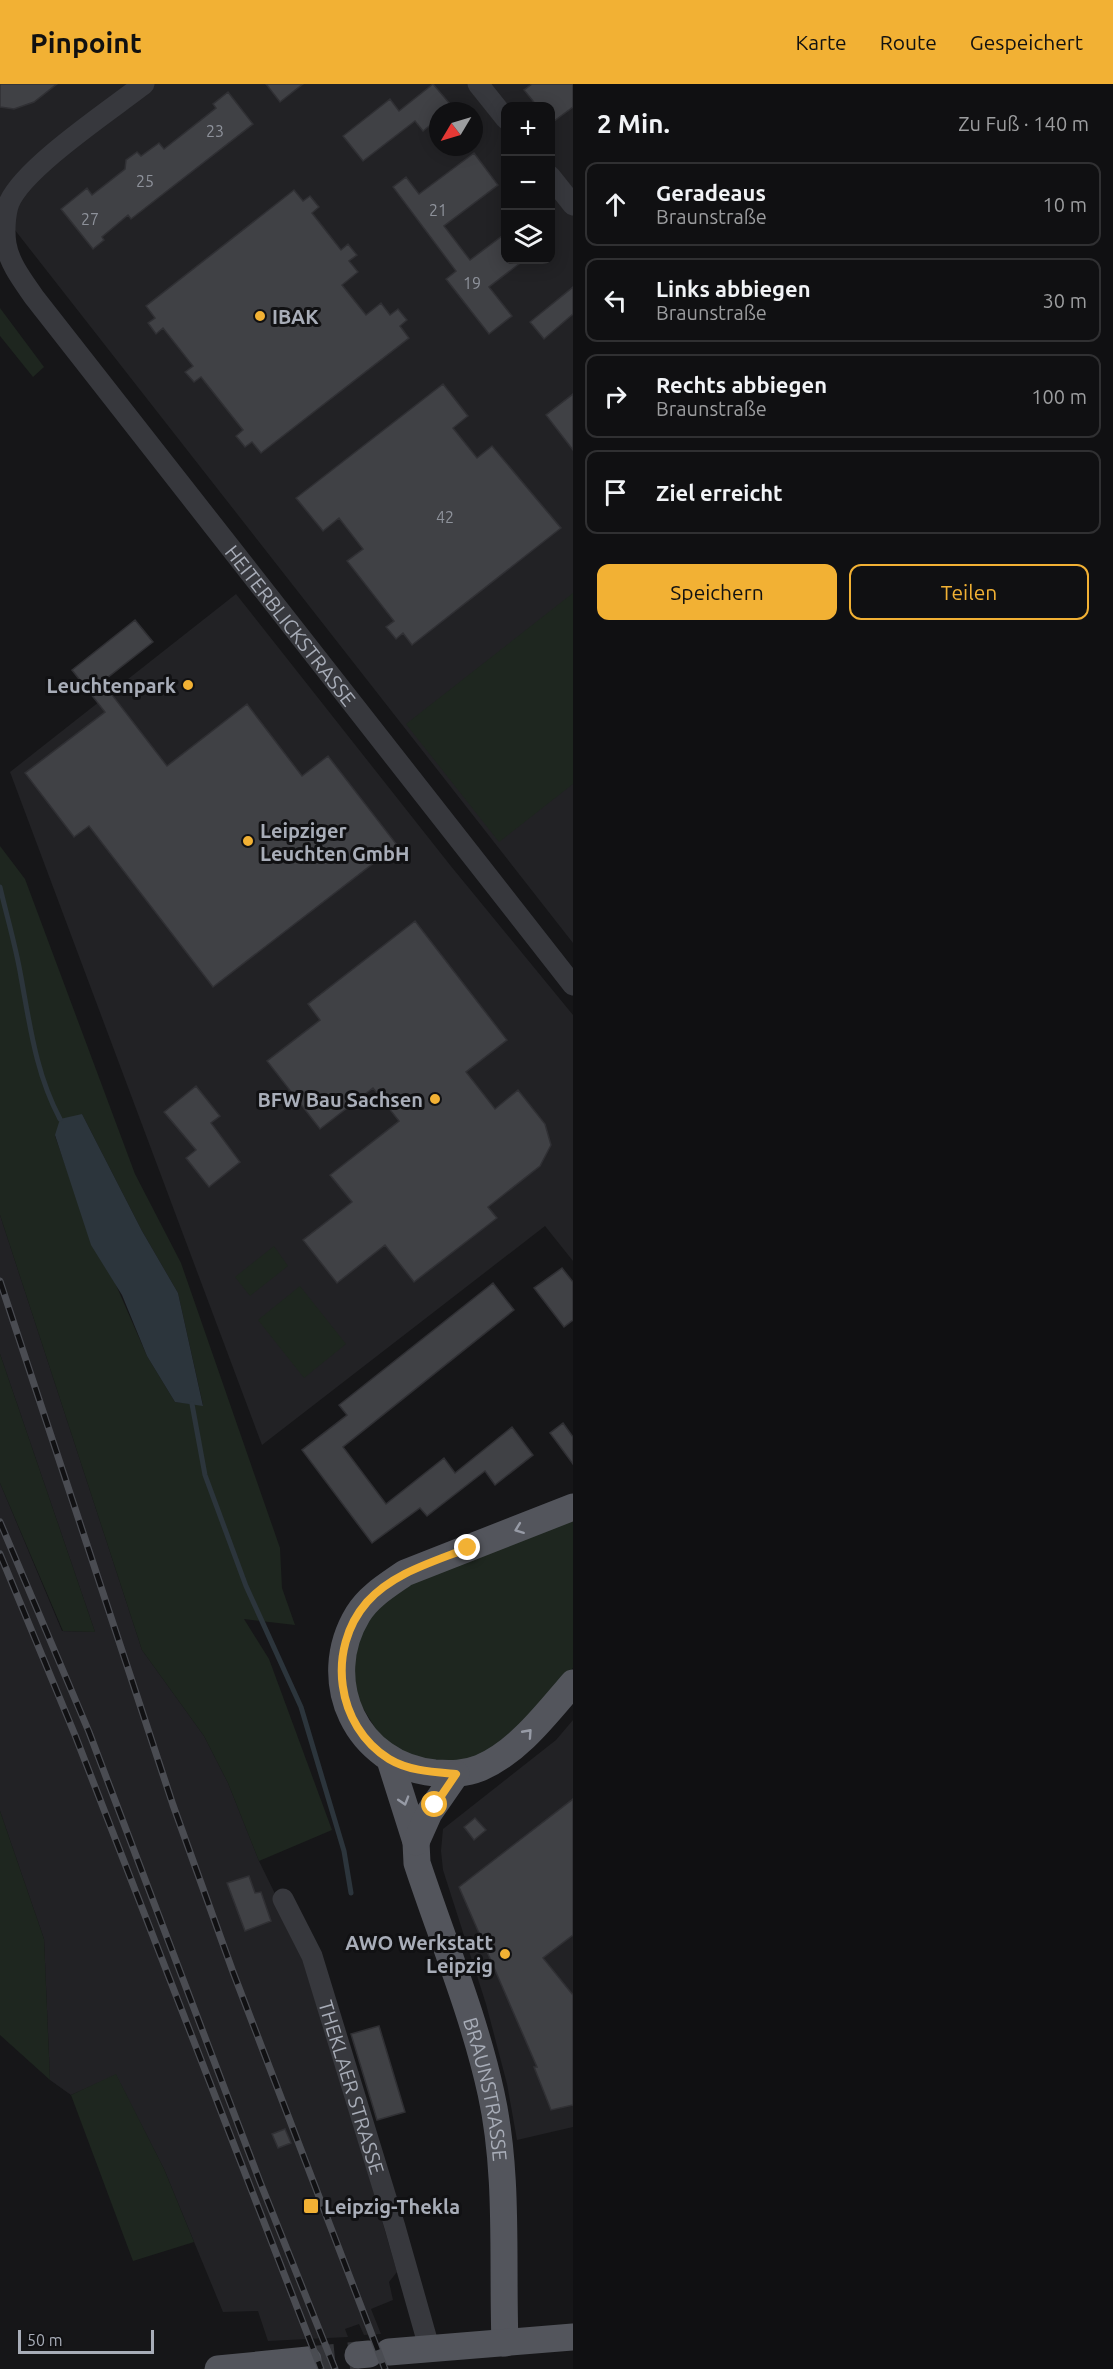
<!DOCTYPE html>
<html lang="de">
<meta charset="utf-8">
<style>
:root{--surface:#101012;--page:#19191b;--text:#f1f3f6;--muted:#9c9d9f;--line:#303032;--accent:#f2b134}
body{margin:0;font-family:Ubuntu,sans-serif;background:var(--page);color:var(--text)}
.controls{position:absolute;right:18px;top:18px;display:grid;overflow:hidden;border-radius:12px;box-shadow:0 3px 15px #0003}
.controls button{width:54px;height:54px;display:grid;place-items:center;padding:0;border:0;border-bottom:2px solid var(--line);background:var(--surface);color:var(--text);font:30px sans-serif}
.compass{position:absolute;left:429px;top:18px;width:54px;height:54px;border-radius:50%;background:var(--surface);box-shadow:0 3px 15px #0003;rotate:232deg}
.scale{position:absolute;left:18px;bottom:15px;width:136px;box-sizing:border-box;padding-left:6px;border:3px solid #a8adb8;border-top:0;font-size:16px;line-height:21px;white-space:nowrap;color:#a8adb8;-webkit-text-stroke:4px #111113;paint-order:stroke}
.stop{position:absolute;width:18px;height:18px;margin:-14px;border:4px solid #f2b134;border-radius:50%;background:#fff}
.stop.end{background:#f2b134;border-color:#fff;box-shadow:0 2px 6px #0008}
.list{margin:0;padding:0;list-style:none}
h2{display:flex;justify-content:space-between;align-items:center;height:78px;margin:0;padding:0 24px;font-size:26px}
h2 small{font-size:20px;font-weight:400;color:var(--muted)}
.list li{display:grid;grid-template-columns:39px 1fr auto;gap:18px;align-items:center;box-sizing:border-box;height:84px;margin:0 12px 12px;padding:0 12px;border:2px solid var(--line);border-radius:12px}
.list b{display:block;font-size:22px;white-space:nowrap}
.list p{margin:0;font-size:20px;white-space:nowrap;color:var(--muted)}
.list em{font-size:20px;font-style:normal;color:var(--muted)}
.actions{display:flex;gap:12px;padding:18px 24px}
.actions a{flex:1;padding:14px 0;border:2px solid var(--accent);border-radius:12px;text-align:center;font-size:21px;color:var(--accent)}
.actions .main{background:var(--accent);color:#111}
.icon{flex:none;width:33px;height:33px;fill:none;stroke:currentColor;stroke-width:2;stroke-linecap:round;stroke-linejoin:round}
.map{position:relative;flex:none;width:573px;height:2285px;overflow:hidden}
header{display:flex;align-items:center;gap:36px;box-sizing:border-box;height:84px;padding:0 30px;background:var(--accent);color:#111}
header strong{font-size:28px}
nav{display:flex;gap:33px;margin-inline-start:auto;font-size:21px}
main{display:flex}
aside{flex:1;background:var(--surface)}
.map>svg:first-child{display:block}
.built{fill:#222225;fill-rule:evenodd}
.green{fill:#1e261f;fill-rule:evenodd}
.water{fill:#2c353c}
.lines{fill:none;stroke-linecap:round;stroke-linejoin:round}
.stream{stroke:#2c353c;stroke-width:5}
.building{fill:#404145;stroke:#303034;stroke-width:1.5}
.major-tunnel{stroke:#333438;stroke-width:27;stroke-dasharray:27 14;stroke-linecap:butt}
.minor{stroke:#37383d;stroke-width:21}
.major{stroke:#53555c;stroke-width:27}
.rail-casing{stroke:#4a4c52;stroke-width:7}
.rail{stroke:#111113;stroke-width:4.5;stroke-dasharray:14;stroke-linecap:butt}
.oneway{stroke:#979ba6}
.route{stroke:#f2b134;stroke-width:8}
.poi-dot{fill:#f2b134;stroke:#111113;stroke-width:2}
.labels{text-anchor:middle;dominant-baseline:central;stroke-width:6;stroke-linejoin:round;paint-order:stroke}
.number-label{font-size:16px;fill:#8e929b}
.poi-label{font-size:20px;font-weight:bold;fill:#a8adb8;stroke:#111113;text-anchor:start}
.street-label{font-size:20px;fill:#a8adb8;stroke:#111113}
</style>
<header>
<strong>Pinpoint</strong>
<nav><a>Karte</a><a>Route</a><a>Gespeichert</a></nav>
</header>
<main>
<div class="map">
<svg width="573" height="2285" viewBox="0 0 573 2285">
<rect width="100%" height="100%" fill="#161618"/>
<path class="built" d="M0 0H573V859L0 127ZM506 22H550V176H506ZM438 27H474V63H438Z
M236 510 450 781 573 931V1177L545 1142 262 1361 10 688Z
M0 1131 142 1566 204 1652 228 1699 259 1777 304 1869 397 2188 389 2198 393 2216 371 2225 381 2250 364 2251 359 2240 345 2245 348 2253 268 2257 258 2227 223 2228 164 2085 116 1991 71 2011 50 1996 44 1855 0 1727V1399L62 1547 95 1548 0 1270Z
M573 1636V2043L517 2056 507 2000 486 1920 443 1786 441 1767 443 1745 556 1656Z"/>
<path class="green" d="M0 224 44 283 33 293 0 252Z
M573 509V700L499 758 406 640Z
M0 762 25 795 135 1090 181 1179 280 1464 282 1504 295 1541 244 1535 269 1575 332 1746 259 1777 228 1699 204 1652 142 1566 0 1131ZM82 1030 142 1147 178 1209 203 1321 175 1318 147 1272 72 1100 55 1052Z
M274 1162 288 1182 250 1212 235 1193Z
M300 1202 346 1260 304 1294 258 1236Z
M0 1270 95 1548 63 1547 0 1399Z
M573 1435V1584L533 1630 478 1675 435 1681 385 1660 352 1606 359 1546 397 1505Z
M0 1727 44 1855 50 1996 0 1951Z
M116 1990 164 2085 194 2158 133 2177 71 2011Z"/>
<path class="water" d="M82 1030 142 1147 178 1209 203 1322 175 1318 147 1272 122 1211 91 1161 55 1051 60 1035Z"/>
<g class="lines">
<path class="stream" d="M0 803C7 833 16 863 21 893 30 942 36 990 60 1035
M192 1320 205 1391 246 1502 301 1623 344 1767 351 1809"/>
</g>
<path class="building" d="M0 0H57L34 18 14 25 0 23Z
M266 0H303L280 18Z
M433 0 456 27H438V35L423 47 415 37 363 77 343 52 390 15 399 27Z
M532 0H573V23L550 40V22H537L524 6Z
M228 8 253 40 131 135 128 131 102 153 104 156 93 165 61 125 87 104 92 111 125 85 126 76 137 68 141 72 159 59 164 65 216 24 213 20Z
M474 69 498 101 444 142 470 176 506 149V176H524L489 203 512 232 489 250 446 195 456 187 393 103 406 93 419 110Z
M294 106 303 117 310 112 319 123 312 129 341 166 348 160 357 171 349 177 358 188 342 201 366 231 381 219 390 231 398 225 407 236 400 242 409 254 261 369 252 358 245 363 236 352 243 346 201 293 194 298 185 288 193 282 163 244 156 250 148 239 155 234 146 222Z
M573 203V230L544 255 530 238Z
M443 300 468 332 453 344 477 374 492 362 561 444 412 561 403 549 396 555 386 543 394 537 347 477 363 465 339 434 323 447 296 414Z
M573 310V366L546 331Z
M135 536 153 558 102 598 167 682 247 620 302 692 328 672 397 761 213 903 89 742 74 753 25 689 105 628 72 586Z
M415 837 507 956 466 988 495 1025 518 1006 545 1040 551 1061 540 1082 488 1123 497 1134 414 1198 385 1161 337 1199 303 1156 352 1118 330 1091 399 1037 373 1004 320 1045 267 977 320 936 308 920Z
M196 1002 220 1032 211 1039 240 1078 209 1103 186 1074 196 1066 164 1028Z
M562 1184 573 1198V1236L564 1243 534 1204Z
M493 1199 514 1226 343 1363 386 1420 444 1374 455 1389 512 1343 533 1371 495 1401 485 1387 427 1432 420 1424 372 1459 302 1366 347 1331 339 1321Z
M563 1339 573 1353V1380L550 1349Z
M573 1715V1851L543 1874 573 1911V2021L551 2026 534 1983H537L459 1803Z
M475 1734 486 1746 474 1756 464 1743Z
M249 1792 255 1809 261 1808 271 1837 245 1847 227 1799Z
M379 1942 405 2028 377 2036 351 1950Z
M285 2045 291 2059 278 2064 272 2050Z"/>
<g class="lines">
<path class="major-tunnel" d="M308 2276 358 2271"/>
<g class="minor">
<path id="s1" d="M144 0C112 25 23 84 9 119 5 130 4 148 6 160 9 179 23 197 34 213L573 901"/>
<path d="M478 0 506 35"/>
<path d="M550 92 573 121"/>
<path id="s2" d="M283 1815 312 1872 395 2143 429 2263"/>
</g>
<g class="major">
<path d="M573 1423 405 1489C388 1501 369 1512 358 1530 317 1597 357 1682 435 1689 451 1690 465 1690 480 1684 518 1668 547 1629 573 1599"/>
<path id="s3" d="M390 1676 416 1758 417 1779C442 1855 474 1931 491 2009 509 2090 502 2177 505 2259"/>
<path d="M416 1758 429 1729 456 1690"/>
<path d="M389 2268 573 2253"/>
<path d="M358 2271 369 2270"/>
<path d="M218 2285 308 2276"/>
</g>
<g class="rail-casing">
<path id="rail" d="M0 1197 173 1721 233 1888 385 2285
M0 1438 89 1648 260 2098 335 2285
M0 1470 75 1651 321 2285"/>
</g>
<use href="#rail" class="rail"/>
</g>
<defs><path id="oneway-chevron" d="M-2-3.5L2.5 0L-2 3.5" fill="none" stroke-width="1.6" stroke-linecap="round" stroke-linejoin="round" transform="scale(1.5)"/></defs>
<g class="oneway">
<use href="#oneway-chevron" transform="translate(519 1445) rotate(159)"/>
<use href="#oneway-chevron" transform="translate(528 1649) rotate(-48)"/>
<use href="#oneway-chevron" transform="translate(404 1717) rotate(73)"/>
</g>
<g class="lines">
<path class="route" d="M435 1721 456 1690C433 1688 409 1687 389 1675 336 1642 326 1565 367 1518 393 1489 433 1478 468 1464"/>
</g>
<g class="poi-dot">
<circle cx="260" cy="232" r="6"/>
<circle cx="188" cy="601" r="6"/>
<circle cx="248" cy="757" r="6"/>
<circle cx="435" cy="1015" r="6"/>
<circle cx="505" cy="1870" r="6"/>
<rect x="303" y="2114" width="16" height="16" rx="3"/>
</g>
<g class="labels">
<g class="number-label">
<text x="215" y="47">23</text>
<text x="145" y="97">25</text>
<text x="438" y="126">21</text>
<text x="90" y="135">27</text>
<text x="472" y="199">19</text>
<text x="445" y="433">42</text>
</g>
<g class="poi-label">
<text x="272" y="232">IBAK</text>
<text x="176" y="601" text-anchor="end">Leuchtenpark</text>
<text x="260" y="746">Leipziger<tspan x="260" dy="23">Leuchten GmbH</tspan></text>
<text x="423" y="1015" text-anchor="end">BFW Bau Sachsen</text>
<text x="493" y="1858" text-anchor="end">AWO Werkstatt<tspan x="493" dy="23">Leipzig</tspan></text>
<text x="324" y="2122">Leipzig-Thekla</text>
</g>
<g class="street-label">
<text stroke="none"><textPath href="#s1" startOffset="700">HEITERBLICKSTRASSE</textPath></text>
<text stroke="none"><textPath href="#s2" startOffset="201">THEKLAER STRASSE</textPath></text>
<text stroke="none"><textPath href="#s3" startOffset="344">BRAUNSTRASSE</textPath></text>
</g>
</g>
</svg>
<div class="controls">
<button>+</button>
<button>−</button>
<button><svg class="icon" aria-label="layers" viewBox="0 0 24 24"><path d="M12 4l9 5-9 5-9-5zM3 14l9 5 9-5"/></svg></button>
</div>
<svg class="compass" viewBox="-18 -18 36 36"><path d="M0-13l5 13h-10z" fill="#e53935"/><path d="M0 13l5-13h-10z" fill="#9c9d9f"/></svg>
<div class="scale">50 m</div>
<div class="stop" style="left:435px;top:1721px"></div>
<div class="stop end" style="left:468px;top:1464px"></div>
</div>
<aside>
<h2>2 Min.<small>Zu Fuß · 140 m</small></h2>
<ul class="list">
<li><svg class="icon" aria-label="ahead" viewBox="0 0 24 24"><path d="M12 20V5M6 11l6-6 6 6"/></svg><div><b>Geradeaus</b><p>Braunstraße</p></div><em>10 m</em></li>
<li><svg class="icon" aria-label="left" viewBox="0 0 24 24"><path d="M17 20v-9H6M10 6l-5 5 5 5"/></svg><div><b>Links abbiegen</b><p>Braunstraße</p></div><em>30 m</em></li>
<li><svg class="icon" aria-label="right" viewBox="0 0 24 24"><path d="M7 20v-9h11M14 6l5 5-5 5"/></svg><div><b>Rechts abbiegen</b><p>Braunstraße</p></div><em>100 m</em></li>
<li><svg class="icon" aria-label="arrive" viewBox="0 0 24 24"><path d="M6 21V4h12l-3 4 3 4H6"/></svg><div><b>Ziel erreicht</b></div></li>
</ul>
<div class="actions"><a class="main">Speichern</a><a>Teilen</a></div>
</aside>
</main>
